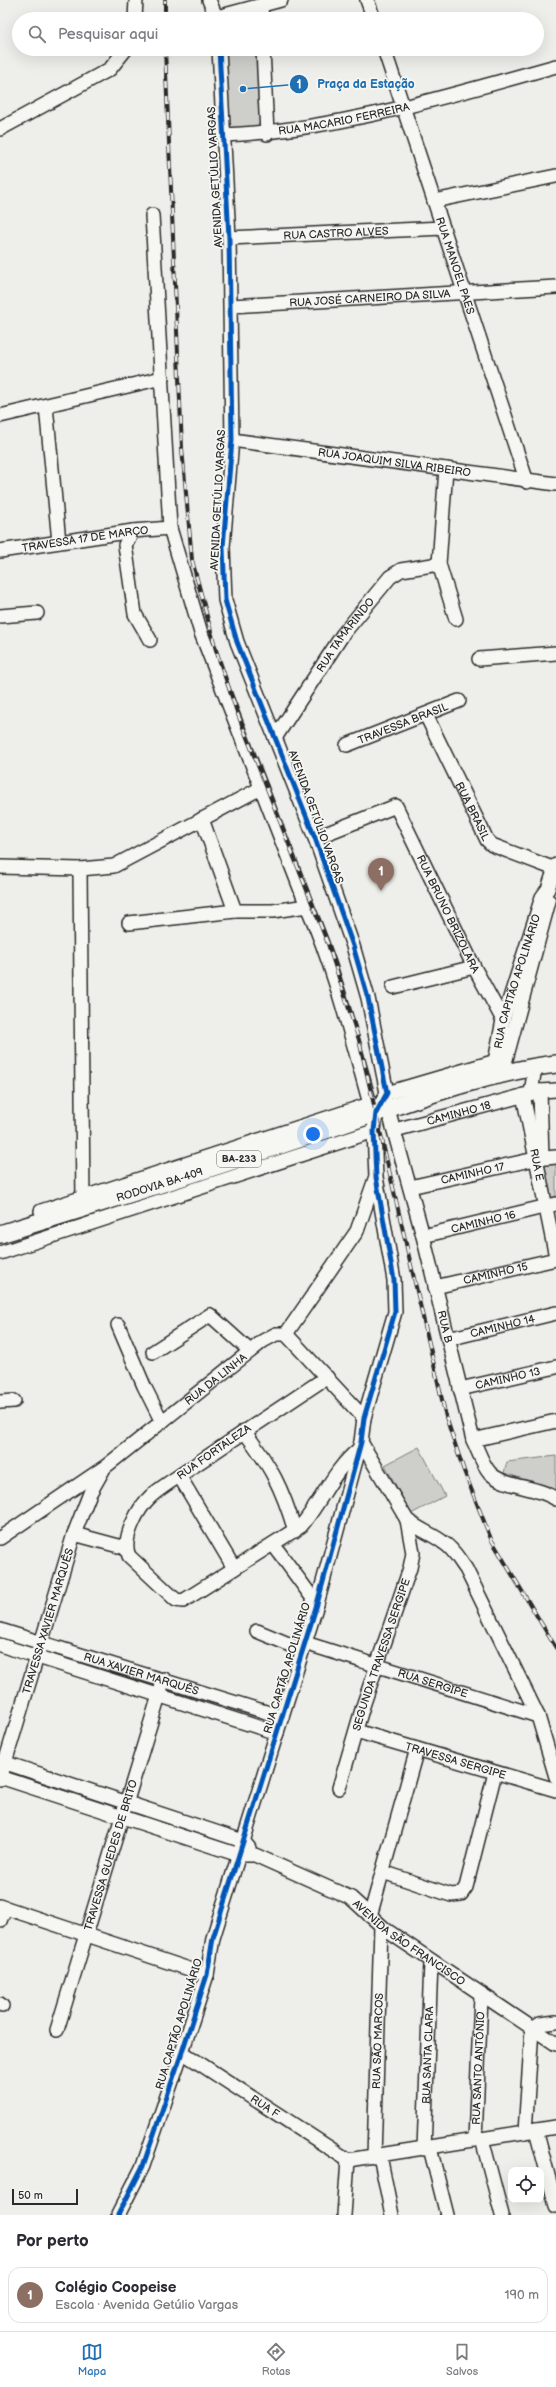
<!DOCTYPE html>
<html lang="pt">
<meta charset="utf-8">
<style>
:root{--surface:#fff;--page:#f7f7f7;--text:#2b2b33;--muted:#7c7c81;--line:#e1e1e2;--accent:#1f6fb2}
body{margin:0;font-family:"Balsamiq Sans",sans-serif;background:var(--page);color:var(--text)}
.controls{position:absolute;right:12px;bottom:12px;display:grid;overflow:hidden;border-radius:8px;box-shadow:0 4px 16px #0002}
.controls button{width:36px;height:36px;display:grid;place-items:center;padding:0;border:0;border-bottom:1px solid var(--line);background:var(--surface);color:var(--text);font:20px sans-serif}
.scale{position:absolute;left:12px;bottom:10px;width:66px;box-sizing:border-box;padding-left:4px;border:2px solid #2b2b2b;border-top:0;font-size:11px;line-height:14px;white-space:nowrap;color:#2b2b2b;-webkit-text-stroke:3px #f6f6f2;paint-order:stroke}
.you{position:absolute;left:313px;top:1134px;width:14px;height:14px;margin:-10px;border:3px solid #fff;border-radius:50%;background:#1a73e8;box-shadow:0 0 0 6px #1a73e833}
.badge{display:grid;place-items:center;width:26px;height:26px;border-radius:50%;background:var(--accent);color:#fff;font-size:13px;font-weight:700}
.pin{position:absolute;translate:-50% -33px;filter:drop-shadow(0 1px 2px #0008)}
.pin::after{content:'';position:absolute;top:21px;width:14px;height:12px;background:inherit;clip-path:polygon(0 0,100% 0,50% 100%)}
.list{margin:0;padding:0;list-style:none}
h2{display:flex;justify-content:space-between;align-items:center;height:52px;margin:0;padding:0 16px;font-size:17px}
h2 small{font-size:13px;font-weight:400;color:var(--muted)}
.list li{display:grid;grid-template-columns:26px 1fr auto;gap:12px;align-items:center;box-sizing:border-box;height:56px;margin:0 8px 8px;padding:0 8px;border:1px solid var(--line);border-radius:12px}
.list b{display:block;font-size:15px;white-space:nowrap}
.list p{margin:0;font-size:13px;white-space:nowrap;color:var(--muted)}
.list em{font-size:13px;font-style:normal;color:var(--muted)}
.icon{flex:none;width:22px;height:22px;fill:none;stroke:currentColor;stroke-width:2;stroke-linecap:round;stroke-linejoin:round}
.map{position:relative;flex:none;width:556px;height:2215px;overflow:hidden}
.search{position:absolute;background:var(--surface);box-shadow:0 4px 16px #0002;left:12px;right:12px;top:12px;height:44px;display:flex;align-items:center;gap:10px;box-sizing:border-box;padding:0 14px;border-radius:22px;color:var(--muted);font-size:15px}
.sheet{height:116px;background:var(--surface)}
nav{display:flex;justify-content:space-around;align-items:center;box-sizing:border-box;height:56px;border-top:1px solid var(--line);background:var(--surface);font-size:11px;color:var(--muted)}
nav a{display:grid;justify-items:center;gap:2px}
nav .on{color:var(--accent)}
.map>svg:first-child{display:block}
.green{fill:#cececa;stroke:#7c7c7a}
.lines{fill:none;stroke-linecap:round;stroke-linejoin:round}
.minor-casing{stroke:#2b2b2b;stroke-width:16}
.major-casing{stroke:#2b2b2b;stroke-width:20}
.minor{stroke:#f6f6f2;stroke-width:13}
.major{stroke:#f6f6f2;stroke-width:17}
.rail-casing{stroke:#2b2b2b;stroke-width:4}
.rail{stroke:#f6f6f2;stroke-width:2.5;stroke-dasharray:8;stroke-linecap:butt}
.cycleway-casing{stroke:#f6f6f2;stroke-width:8}
.cycleway{stroke:#0057b8;stroke-width:5}
.labels{text-anchor:middle;dominant-baseline:central;stroke-width:3.5;stroke-linejoin:round;paint-order:stroke}
.shield{fill:#f6f6f2;stroke:#686867;stroke-width:1}
.shield-label{font-size:10px;font-weight:bold;fill:#2b2b2b}
.street-label{font-size:11px;fill:#2b2b2b;stroke:#f6f6f2}
.leader{fill:none;stroke:#1f6fb2;stroke-width:1.5}
.callout-dot{fill:#1f6fb2;stroke:#f6f6f2;stroke-width:1.5}
.mark-label{font-size:12px;text-anchor:middle;font-weight:bold;fill:#fff}
.callout-label{font-size:12px;text-anchor:middle;font-weight:bold;fill:#1f6fb2;stroke:#f6f6f2;stroke-width:3.5;stroke-linejoin:round;paint-order:stroke}
</style>
<div class="map">
<svg width="556" height="2215" viewBox="0 0 556 2215">
<rect width="100%" height="100%" fill="#eeeeea"/>
<filter id="ink" filterUnits="userSpaceOnUse"><feTurbulence type="fractalNoise" baseFrequency=".025" numOctaves="2"/><feDisplacementMap in="SourceGraphic" scale="8" xChannelSelector="R" yChannelSelector="G"/><feConvolveMatrix kernelMatrix="1 2 1 2 8 2 1 2 1" color-interpolation-filters="sRGB"/></filter>
<g filter="url(#ink)">
<path class="green" d="M224 49H258L263 129 227 130Z
M556 1159V1202L548 1203 545 1160Z
M419 1447 445 1496 411 1514 385 1465Z
M556 1456V1494L546 1486 504 1473 507 1462Z"/>
<g class="lines">
<g class="minor-casing">
<g id="minor">
<path d="M209 0 217 19"/>
<path d="M367 0 374 19"/>
<path d="M261 7 262 19"/>
<path d="M217 17 281 0"/>
<path d="M135 19 136 0"/>
<path d="M263 49 267 134"/>
<path id="s1" d="M384 49 527 482"/>
<path d="M0 129 110 69 126 49"/>
<path id="s2" d="M223 135C336 131 447 96 556 66"/>
<path d="M434 201 556 176"/>
<path d="M152 215 170 528 201 633 307 906C335 970 351 1036 370 1104V1115"/>
<path id="s3" d="M229 238 443 228"/>
<path id="s4" d="M231 306 556 287"/>
<path d="M46 406 59 542"/>
<path d="M0 416 162 378"/>
<path id="s5" d="M232 440 556 484"/>
<path d="M133 531 125 545 135 614 150 640"/>
<path id="s6" d="M0 551 133 531 170 528"/>
<path d="M439 564 456 619"/>
<path d="M0 616 37 613"/>
<path d="M479 659 556 653"/>
<path id="s7" d="M426 715 487 840 492 845 555 869"/>
<path id="s8" d="M275 738 343 634 390 577 401 570 439 564 446 469"/>
<path id="s9" d="M347 745 459 701"/>
<path d="M202 819 235 911H273L307 906"/>
<path id="s10" d="M315 838 396 806 474 967 503 1020"/>
<path d="M0 867 80 869 114 866 261 788"/>
<path d="M80 869 83 1205"/>
<path d="M129 923 235 911"/>
<path d="M393 987 474 967"/>
<path d="M502 1074 549 901"/>
<path id="s11" d="M492 1077 503 1020 542 897 548 889 556 865"/>
<path d="M540 1091 542 1158"/>
<path d="M387 1093 503 1059"/>
<path d="M531 1093 535 1067"/>
<path id="s12" d="M523 1095 556 1257"/>
<path id="s13" d="M388 1109 423 1236 473 1440C478 1450 482 1464 490 1473 505 1488 538 1486 556 1499"/>
<path id="s14" d="M395 1130 540 1091 556 1090"/>
<path id="s15" d="M410 1187 535 1159 556 1157"/>
<path d="M41 1211 370 1104"/>
<path id="s16" d="M423 1236 556 1204"/>
<path d="M0 1253 374 1131"/>
<path id="s17" d="M435 1287 556 1259"/>
<path d="M118 1325 144 1386 162 1422"/>
<path d="M286 1334 364 1418"/>
<path id="s18" d="M448 1339 556 1313"/>
<path d="M153 1352 210 1315 250 1351"/>
<path d="M327 1377C284 1406 241 1434 198 1463 183 1474 165 1484 151 1496 138 1508 121 1539 129 1556L176 1600 183 1601 301 1526C322 1501 333 1470 359 1449"/>
<path id="s19" d="M460 1389 556 1367"/>
<path d="M0 1402 14 1401"/>
<path d="M244 1431C271 1467 282 1487 295 1531"/>
<path d="M473 1440 556 1421"/>
<path d="M361 1442 407 1520C419 1530 433 1534 444 1543 454 1549 459 1560 466 1569L538 1716 556 1777"/>
<path d="M180 1477 234 1568"/>
<path d="M74 1534 126 1548"/>
<path id="s20" d="M0 1538 105 1467 263 1341 276 1334H286L357 1231 375 1179"/>
<path d="M273 1544 317 1604"/>
<path id="s21" d="M0 1630 282 1717"/>
<path d="M257 1631 303 1650"/>
<path id="s22" d="M305 1643 538 1716"/>
<path d="M0 1645 277 1733"/>
<path id="s23" d="M356 1731 556 1790"/>
<path d="M0 1761 243 1841 249 1848"/>
<path id="s24" d="M0 1777 239 1855H255L351 1898 386 1930 556 2044"/>
<path id="s25" d="M0 1779 74 1534 90 1493 103 1470"/>
<path id="s26" d="M339 1788 363 1706 410 1568 413 1553 407 1520"/>
<path d="M383 1872 451 1895 461 1894 466 1887 495 1773"/>
<path d="M0 1906 207 1975"/>
<path d="M370 1916 417 1749"/>
<path d="M0 1921 5 1908"/>
<path d="M0 2004 2 2006"/>
<path id="s27" d="M57 2030 164 1679"/>
<path id="s28" d="M182 2052 348 2160"/>
<path d="M536 2130 556 2206"/>
<path d="M525 2132 532 2029 540 2024 556 2022"/>
<path d="M482 2139 502 2215"/>
<path id="s29" d="M475 2140 481 1996"/>
<path d="M430 2148 447 2215"/>
<path id="s30" d="M424 2149 431 1962"/>
<path d="M380 2156 392 2215"/>
<path id="s31" d="M374 2157 381 1926"/>
<path d="M348 2160 556 2127"/>
<path d="M118 2215 143 2166 182 2052 207 1975 213 1938 317 1604 361 1442 364 1418 395 1312 394 1280 376 1177 374 1131 376 1113 387 1093 368 998 353 946 315 838 237 642 225 600 223 547 232 440 229 238 219 49"/>
<path d="M344 2215 348 2160"/>
</g>
</g>
<g class="major-casing">
<g id="major">
<path id="s32" d="M0 1234C108 1201 216 1167 323 1131 399 1106 476 1074 556 1064"/>
</g>
</g>
<use href="#minor" class="minor"/>
<use href="#major" class="major"/>
<g class="rail-casing">
<path id="rail" d="M165 19V0
M165 49 182 448 192 560 216 650 237 712 328 944 359 1040 446 1417 464 1471 491 1539 556 1648"/>
</g>
<use href="#rail" class="rail"/>
<g class="cycleway-casing">
<path id="cycleway" d="M118 2215 143 2166 182 2052 207 1975 213 1938 317 1604 361 1442 364 1418 395 1312 394 1280 376 1177 374 1131 376 1113 387 1093 368 998 353 946 315 838 237 642 225 600 223 547 232 440 229 238 219 49"/>
</g>
<use href="#cycleway" class="cycleway"/>
</g>
</g>
<g class="labels">
<rect class="shield" x="217" y="1151" width="44" height="16" rx="3"/>
<g class="shield-label">
<text x="239" y="1159">BA-233</text>
</g>
<g class="street-label">
<text stroke="none"><textPath href="#s2" startOffset="122">RUA MACARIO FERREIRA</textPath></text>
<text transform="translate(215 177) rotate(-93)">AVENIDA GETÚLIO VARGAS</text>
<text stroke="none"><textPath href="#s3" startOffset="107">RUA CASTRO ALVES</textPath></text>
<text stroke="none"><textPath href="#s1" startOffset="228">RUA MANOEL PAES</textPath></text>
<text stroke="none"><textPath href="#s4" startOffset="139">RUA JOSÉ CARNEIRO DA SILVA</textPath></text>
<text stroke="none"><textPath href="#s5" startOffset="164">RUA JOAQUIM SILVA RIBEIRO</textPath></text>
<text transform="translate(218 500) rotate(-87)">AVENIDA GETÚLIO VARGAS</text>
<text stroke="none"><textPath href="#s6" startOffset="86">TRAVESSA 17 DE MARÇO</textPath></text>
<text stroke="none"><textPath href="#s8" startOffset="125">RUA TAMARINDO</textPath></text>
<text stroke="none"><textPath href="#s9" startOffset="60">TRAVESSA BRASIL</textPath></text>
<text stroke="none"><textPath href="#s7" startOffset="107">RUA BRASIL</textPath></text>
<text transform="translate(316 817) rotate(70)">AVENIDA GETÚLIO VARGAS</text>
<text stroke="none"><textPath href="#s10" startOffset="207">RUA BRUNO BRIZOLARA</textPath></text>
<text stroke="none"><textPath href="#s11" startOffset="99">RUA CAPITÃO APOLINÁRIO</textPath></text>
<text stroke="none"><textPath href="#s14" startOffset="66">CAMINHO 18</textPath></text>
<text stroke="none"><textPath href="#s12" startOffset="71">RUA E</textPath></text>
<text stroke="none"><textPath href="#s15" startOffset="64">CAMINHO 17</textPath></text>
<text stroke="none"><textPath href="#s32" startOffset="167">RODOVIA BA-409</textPath></text>
<text stroke="none"><textPath href="#s16" startOffset="62">CAMINHO 16</textPath></text>
<text stroke="none"><textPath href="#s17" startOffset="62">CAMINHO 15</textPath></text>
<text stroke="none"><textPath href="#s18" startOffset="56">CAMINHO 14</textPath></text>
<text stroke="none"><textPath href="#s13" startOffset="225">RUA B</textPath></text>
<text stroke="none"><textPath href="#s19" startOffset="49">CAMINHO 13</textPath></text>
<text stroke="none"><textPath href="#s20" startOffset="268">RUA DA LINHA</textPath></text>
<text transform="translate(214 1452) rotate(-35)">RUA FORTALEZA</text>
<text stroke="none"><textPath href="#s25" startOffset="165">TRAVESSA XAVIER MARQUÊS</textPath></text>
<text stroke="none"><textPath href="#s26" startOffset="140">SEGUNDA TRAVESSA SERGIPE</textPath></text>
<text transform="translate(287 1668) rotate(-73)">RUA CAPTÃO APOLINÁRIO</text>
<text stroke="none"><textPath href="#s21" startOffset="148">RUA XAVIER MARQUÊS</textPath></text>
<text stroke="none"><textPath href="#s22" startOffset="134">RUA SERGIPE</textPath></text>
<text stroke="none"><textPath href="#s23" startOffset="104">TRAVESSA SERGIPE</textPath></text>
<text stroke="none"><textPath href="#s27" startOffset="183">TRAVESSA GUEDES DE BRITO</textPath></text>
<text stroke="none"><textPath href="#s24" startOffset="446">AVENIDA SÃO FRANCISCO</textPath></text>
<text transform="translate(179 2024) rotate(-73)">RUA CAPTÃO APOLINÁRIO</text>
<text stroke="none"><textPath href="#s31" startOffset="116">RUA SÃO MARCOS</textPath></text>
<text stroke="none"><textPath href="#s30" startOffset="94">RUA SANTA CLARA</textPath></text>
<text stroke="none"><textPath href="#s29" startOffset="72">RUA SANTO ANTÔNIO</textPath></text>
<text stroke="none"><textPath href="#s28" startOffset="99">RUA F</textPath></text>
</g>
</g>
<path class="leader" d="M243 89L299 84"/>
<g class="callout-dot">
<circle cx="243" cy="89" r="4"/>
<circle cx="299" cy="84" r="10"/>
</g>
<g class="mark-label">
<text x="299" y="88">1</text>
</g>
<g class="callout-label">
<text x="366" y="88">Praça da Estação</text>
</g>
</svg>
<div class="controls">
<button><svg class="icon" aria-label="locate" viewBox="0 0 24 24"><circle cx="12" cy="12" r="6"/><path d="M12 2v4M12 18v4M2 12h4M18 12h4"/></svg></button>
</div>
<div class="scale">50 m</div>
<div class="you"></div>
<div class="pin badge" style="left:381px;top:891px;background:#8d6e63">1</div>
<div class="search"><svg class="icon" aria-label="search" viewBox="0 0 24 24"><circle cx="10" cy="10" r="6"/><path d="M15 15l6 6"/></svg>Pesquisar aqui</div>
</div>
<section class="sheet">
<h2>Por perto<small></small></h2>
<ul class="list">
<li><span class="badge" style="background:#8d6e63">1</span><div><b>Colégio Coopeise</b><p>Escola · Avenida Getúlio Vargas</p></div><em>190 m</em></li>
</ul>
</section>
<nav>
<a class="on"><svg class="icon" aria-label="map" viewBox="0 0 24 24"><path d="M3 6l6-2 6 2 6-2v14l-6 2-6-2-6 2zM9 4v14M15 6v14"/></svg>Mapa</a>
<a><svg class="icon" aria-label="directions" viewBox="0 0 24 24"><path d="M12 3l9 9-9 9-9-9zM9 14v-3h6M13 9l2 2-2 2"/></svg>Rotas</a>
<a><svg class="icon" aria-label="saved" viewBox="0 0 24 24"><path d="M7 4h10v16l-5-4-5 4z"/></svg>Salvos</a>
</nav>
